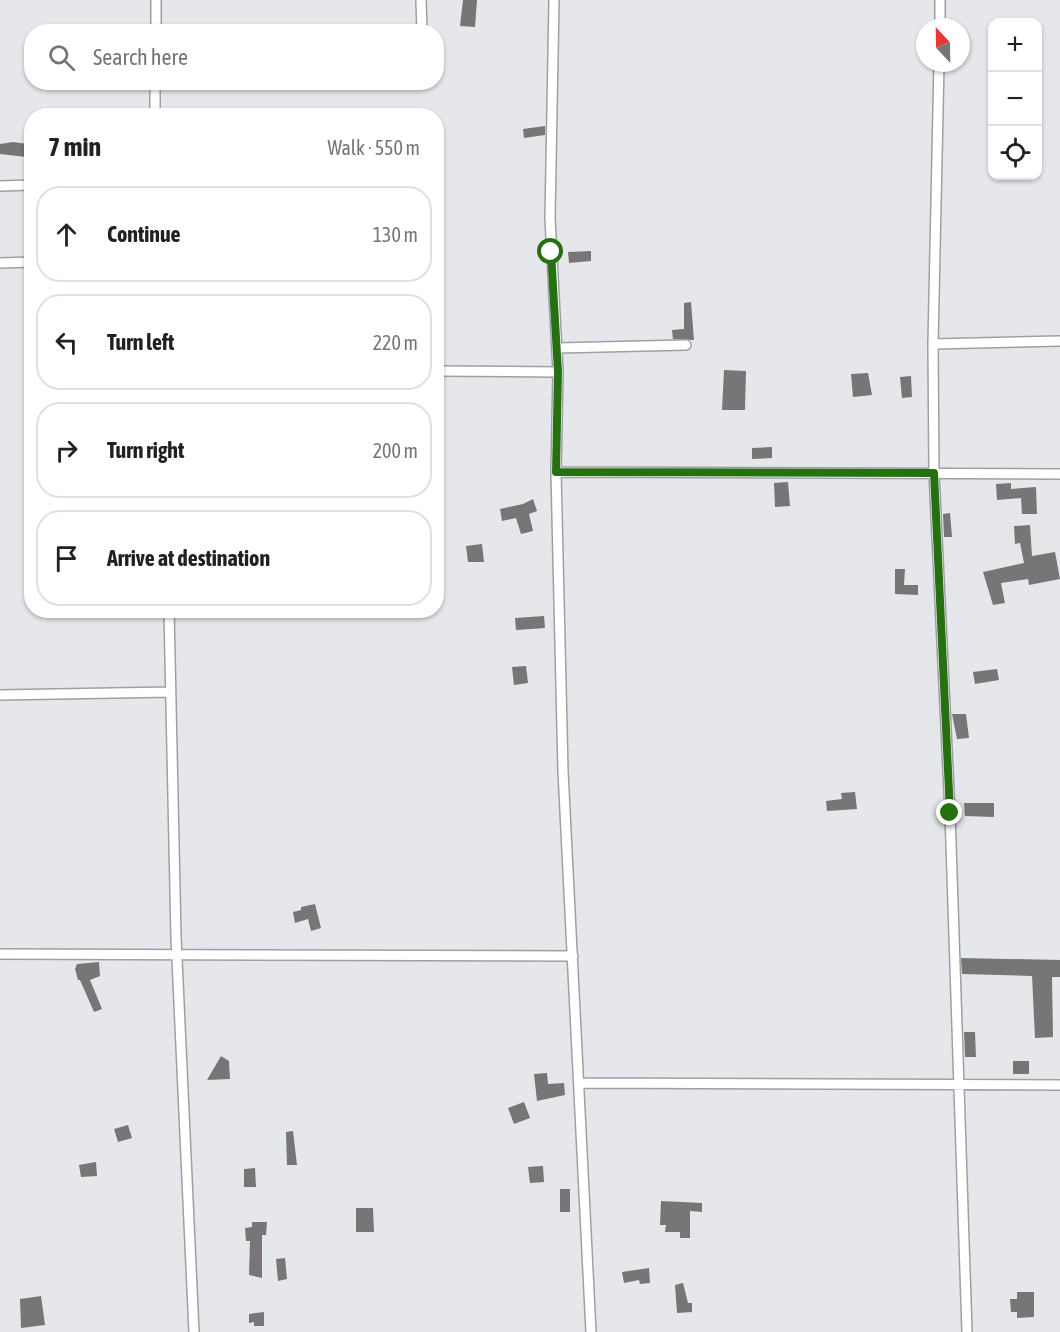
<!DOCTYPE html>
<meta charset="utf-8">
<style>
:root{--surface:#fff;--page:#f6f6f6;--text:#202124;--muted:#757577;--line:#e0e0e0}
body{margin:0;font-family:"Asap Condensed",sans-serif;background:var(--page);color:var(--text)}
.controls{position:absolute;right:18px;top:18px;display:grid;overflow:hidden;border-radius:12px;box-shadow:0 2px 4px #0004}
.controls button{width:54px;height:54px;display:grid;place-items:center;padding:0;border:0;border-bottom:2px solid var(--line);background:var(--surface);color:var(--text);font:30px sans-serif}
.compass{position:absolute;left:916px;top:18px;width:54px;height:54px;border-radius:50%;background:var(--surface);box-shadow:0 2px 4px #0004;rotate:338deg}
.stop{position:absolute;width:18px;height:18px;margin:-14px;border:4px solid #267012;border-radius:50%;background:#fff}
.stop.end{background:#267012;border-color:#fff;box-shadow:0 2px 6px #0008}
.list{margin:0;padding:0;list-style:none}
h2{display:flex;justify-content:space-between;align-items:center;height:78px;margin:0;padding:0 24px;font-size:26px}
h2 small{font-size:20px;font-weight:400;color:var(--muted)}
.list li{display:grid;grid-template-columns:39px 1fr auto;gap:18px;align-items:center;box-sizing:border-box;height:96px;margin:0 12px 12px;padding:0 12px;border:2px solid var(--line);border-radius:24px}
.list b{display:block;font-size:22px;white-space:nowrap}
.list em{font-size:20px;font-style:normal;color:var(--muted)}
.icon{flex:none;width:33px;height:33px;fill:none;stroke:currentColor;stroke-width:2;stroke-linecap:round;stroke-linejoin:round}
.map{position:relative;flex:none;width:1060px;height:1332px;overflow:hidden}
.search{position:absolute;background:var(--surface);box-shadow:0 2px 4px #0004;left:24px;top:24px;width:420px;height:66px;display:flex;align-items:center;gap:15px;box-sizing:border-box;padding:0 21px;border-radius:24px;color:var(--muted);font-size:22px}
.panel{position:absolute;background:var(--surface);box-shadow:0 2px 4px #0004;left:24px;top:108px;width:420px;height:510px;border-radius:24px}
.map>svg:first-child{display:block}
.building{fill:#787577}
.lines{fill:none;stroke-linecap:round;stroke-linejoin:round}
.street-casing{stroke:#9ea0a3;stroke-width:12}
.street{stroke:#fff;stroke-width:9}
.route{stroke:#267012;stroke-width:8}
</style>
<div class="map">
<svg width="1060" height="1332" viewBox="0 0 1060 1332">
<rect width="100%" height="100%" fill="#e5e7ea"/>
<path class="building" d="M463 0H477L475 27 460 26Z
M545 126V135L524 138 523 129Z
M13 142 28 144 26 157 0 154V144Z
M591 251V261L569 263 568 252Z
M691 302 694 340 673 339 672 330 684 329V303Z
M724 370 746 371 745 410H722Z
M868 373 872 395 853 397 851 374Z
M911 376 912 397 902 398 900 377Z
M772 447V458L752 459V448Z
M788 482 790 506 775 507 774 483Z
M1011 483V489L1036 487 1037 514H1022L1021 498 997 500 996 484Z
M533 499 537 511 529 514 533 531 521 534 516 518 502 521 500 509 523 504Z
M950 513 952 537H944L943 514Z
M1030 525 1032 556 1055 552 1060 579 1029 585 1028 579 1001 583 1005 603 993 605 983 572 1024 563 1020 543 1015 544 1014 526Z
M482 544 484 562H468L466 546Z
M895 569H905L904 585H918V595L895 594Z
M544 616 545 628 516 630 515 618Z
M526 666 528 683 514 685 512 667Z
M997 669 999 680 975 684 973 672Z
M952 714H966L969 738 957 739Z
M855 792 857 809 827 811 826 801 842 799 841 793Z
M964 803H994V817L965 816Z
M315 904 321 928 311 931 308 919 295 923 293 912 301 910V907Z
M961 958 1060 960V977H1052L1053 1037 1035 1038 1032 976 962 974Z
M99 962 100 976 90 980 102 1009 94 1012 80 980H78L75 969 77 964Z
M964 1032H975L976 1057H965Z
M221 1056 229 1061 230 1079 207 1080Z
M1013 1061H1029V1074H1013Z
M547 1073 548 1084 564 1083 565 1095 537 1101 534 1074Z
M524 1102 530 1118 514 1124 508 1108Z
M128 1125 132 1138 118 1142 114 1129Z
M293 1131 297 1165H287L286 1132Z
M96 1162 97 1176 81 1177 79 1165Z
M543 1166 544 1182 530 1183 528 1167Z
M255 1168 256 1187H244V1169Z
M560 1189H570V1212H560Z
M661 1201 702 1203V1212L690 1211V1238H680V1232H665L666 1225H660Z
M356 1208H373L374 1232H356Z
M252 1222H267L266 1235H262V1278L249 1275 250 1241H246L245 1228 252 1227Z
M285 1258 287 1279 278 1281 276 1259Z
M649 1268 650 1283 640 1284 639 1280 624 1283 622 1272Z
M683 1283 688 1303H692V1312L677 1313 675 1285Z
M1017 1292H1034V1317L1017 1318V1312H1011L1010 1299H1017Z
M41 1296 45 1325 21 1328 20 1299Z
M264 1312V1326H254V1322L249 1323V1314Z"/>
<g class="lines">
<g class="street-casing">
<path id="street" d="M421 0 422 32
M554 0 550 218 558 372 556 472 563 771 591 1332
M940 27V0
M156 32V0
M939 63 933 344 934 473 950 813 967 1332
M155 116V82
M0 186 32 185
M0 263 32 262
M933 344 1060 341
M557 348 686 345
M436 371 558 372
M556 472 1060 474
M169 610 176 937 194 1332
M0 695 170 692
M0 954 573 956
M580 1083 1060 1085"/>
</g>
<use href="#street" class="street"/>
</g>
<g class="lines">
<path class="route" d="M551 252 558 372 556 472 934 473 950 813"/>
</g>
</svg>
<div class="controls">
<button>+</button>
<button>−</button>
<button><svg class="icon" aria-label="locate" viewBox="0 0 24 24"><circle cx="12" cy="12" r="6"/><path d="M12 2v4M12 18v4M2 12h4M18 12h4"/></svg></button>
</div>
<svg class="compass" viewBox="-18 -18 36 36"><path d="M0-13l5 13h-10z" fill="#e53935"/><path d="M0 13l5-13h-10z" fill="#757577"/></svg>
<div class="stop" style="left:551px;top:252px"></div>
<div class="stop end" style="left:950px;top:813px"></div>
<div class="search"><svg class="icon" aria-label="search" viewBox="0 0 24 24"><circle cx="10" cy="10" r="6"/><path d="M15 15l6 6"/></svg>Search here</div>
<section class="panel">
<h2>7 min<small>Walk · 550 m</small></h2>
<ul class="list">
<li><svg class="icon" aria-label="ahead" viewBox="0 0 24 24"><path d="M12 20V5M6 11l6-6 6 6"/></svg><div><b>Continue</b></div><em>130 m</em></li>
<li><svg class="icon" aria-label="left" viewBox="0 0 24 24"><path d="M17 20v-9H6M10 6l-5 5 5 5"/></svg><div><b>Turn left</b></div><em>220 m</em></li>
<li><svg class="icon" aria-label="right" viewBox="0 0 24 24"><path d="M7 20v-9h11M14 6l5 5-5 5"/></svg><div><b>Turn right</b></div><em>200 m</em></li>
<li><svg class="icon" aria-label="arrive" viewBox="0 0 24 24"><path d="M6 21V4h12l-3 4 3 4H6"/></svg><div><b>Arrive at destination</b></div></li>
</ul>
</section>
</div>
